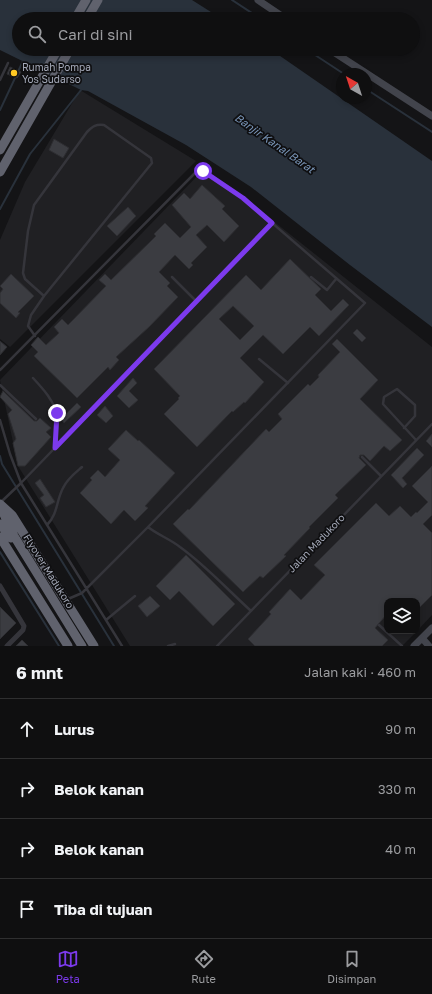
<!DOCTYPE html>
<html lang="id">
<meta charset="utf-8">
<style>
:root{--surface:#0f0f10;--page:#181819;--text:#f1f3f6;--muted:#9b9c9f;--line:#2f2f30;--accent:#7c3aed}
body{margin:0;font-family:"Golos Text",sans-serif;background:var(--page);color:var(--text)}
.controls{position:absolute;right:12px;bottom:12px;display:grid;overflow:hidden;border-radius:8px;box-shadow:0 2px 6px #0003}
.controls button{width:36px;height:36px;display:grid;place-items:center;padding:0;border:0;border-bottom:1px solid var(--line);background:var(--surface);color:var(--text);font:20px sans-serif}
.compass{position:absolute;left:336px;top:68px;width:36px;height:36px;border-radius:50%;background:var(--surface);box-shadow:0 2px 6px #0003;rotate:321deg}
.stop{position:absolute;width:12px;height:12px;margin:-9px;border:3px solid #7c3aed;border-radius:50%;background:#fff}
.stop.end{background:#7c3aed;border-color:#fff;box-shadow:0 1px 4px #0008}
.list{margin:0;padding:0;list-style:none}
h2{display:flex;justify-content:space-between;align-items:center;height:52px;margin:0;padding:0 16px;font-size:17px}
h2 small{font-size:13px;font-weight:400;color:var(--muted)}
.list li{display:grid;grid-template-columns:26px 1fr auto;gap:12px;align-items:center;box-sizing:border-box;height:60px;padding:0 16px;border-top:1px solid var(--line)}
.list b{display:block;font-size:15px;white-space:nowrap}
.list em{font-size:13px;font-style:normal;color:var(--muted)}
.icon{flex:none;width:22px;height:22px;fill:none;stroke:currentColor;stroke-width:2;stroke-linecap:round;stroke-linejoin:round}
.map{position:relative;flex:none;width:432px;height:646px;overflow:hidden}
.search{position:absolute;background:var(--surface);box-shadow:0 2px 6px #0003;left:12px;right:12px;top:12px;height:44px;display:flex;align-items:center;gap:10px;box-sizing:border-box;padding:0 14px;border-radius:22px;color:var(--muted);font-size:15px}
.sheet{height:292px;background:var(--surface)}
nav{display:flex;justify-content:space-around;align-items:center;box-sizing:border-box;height:56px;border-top:1px solid var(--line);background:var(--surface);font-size:11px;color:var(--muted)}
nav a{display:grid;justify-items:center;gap:2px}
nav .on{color:var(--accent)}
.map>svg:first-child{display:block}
.built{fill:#202023}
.water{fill:#29313b}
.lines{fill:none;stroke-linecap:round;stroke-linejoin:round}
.stream{stroke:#29313b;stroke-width:2}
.building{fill:#3b3c41;stroke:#2e2e32;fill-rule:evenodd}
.lane{stroke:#35353b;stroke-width:2.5}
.street{stroke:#35353b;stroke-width:5}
.secondary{stroke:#42444c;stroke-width:7}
.highway{stroke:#60626d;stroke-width:9}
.route{stroke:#7c3aed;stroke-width:5}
.poi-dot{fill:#ffc823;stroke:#0f0f11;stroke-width:1.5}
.labels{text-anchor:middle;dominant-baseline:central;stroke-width:3.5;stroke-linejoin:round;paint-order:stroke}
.poi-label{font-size:10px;fill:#a4a9b8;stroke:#0f0f11;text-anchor:start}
.street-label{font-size:10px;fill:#a4a9b8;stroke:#0f0f11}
.water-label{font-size:11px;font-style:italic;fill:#7894b6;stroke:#0f0f11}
</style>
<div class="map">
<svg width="432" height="646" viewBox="0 0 432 646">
<rect width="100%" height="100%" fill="#141416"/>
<path class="built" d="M80 90 196 161 10 347 0 339V240L25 182Z
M203 170 243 197 432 347V615L417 631V601H387V631H417L402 646H130L18 466 0 380Z"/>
<path class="water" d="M0 0H192L222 19H19V49H270L432 161V327L350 265 251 187 186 145 88 91 81 90 0 50Z"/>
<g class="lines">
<path class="stream" d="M232 0 261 19
M306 49 344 74
M366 89 432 132
M0 110 23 61
M0 209 30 154 81 90
M0 456 2 464 114 646
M0 552 59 646"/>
</g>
<path class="building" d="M10 67 21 72 17 78 7 74Z
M54 139 69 148 63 158 49 150Z
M202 185 225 206 222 209 239 226 224 242 207 225 196 235 207 247 191 263 193 265 189 269 175 255 159 272 170 283 167 286 178 297 149 327 116 357 119 360 110 370 108 367 77 398 34 356 38 352 31 345 38 337 46 345 59 333 54 327 62 319 68 325 106 286 99 280 105 274 111 280 156 236 154 234 165 223 180 238 191 227 172 205 184 193 190 199Z
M128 207 136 216 117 236 107 226Z
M290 259 321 289 315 295 331 311 343 299 349 305 319 336 310 327 283 354 263 335 240 358 264 382 245 403 244 402 233 412 232 411 197 447 164 414 179 399 178 398 180 396 154 369 246 275 261 290ZM233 306 254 326 240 340 219 319Z
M11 274 34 296 18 312 20 313 16 318 0 303V293L3 289 0 286Z
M357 329 366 338 362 342 353 333Z
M337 339 378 380 360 399 402 440 390 451 384 446 370 461 364 455H360L359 458 366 465 335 495 338 498 309 527 310 528 284 555 286 556 263 578 260 576 243 592 173 524 188 509 189 510 266 429 269 432 282 419 278 414 308 384 310 386 319 377 318 375 340 352 332 344Z
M0 341 7 347 0 355Z
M133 378 137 383 129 391 138 400 129 408 117 396Z
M3 391 34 421H37L40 418 51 428 46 432 51 437 25 466H18L13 443 16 439 8 414 12 410 0 397Z
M77 403 81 407 64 423 61 419Z
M105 406 113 416 106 423 97 415Z
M126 430 138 441 139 440 175 473 145 506 148 508 135 521 124 510 111 524 80 493 92 480 90 478 98 470 105 477 120 460 108 449Z
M432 434V447L426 441Z
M417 448 424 455 402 478 407 484 403 488 391 475Z
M432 466V515L423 524 432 533V595L417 610V601H387V614L375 628 388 640 382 646H255L248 639 271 614 269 612 290 589 301 600 325 575 314 565 376 503 389 516 400 506 411 517 416 512 417 513 428 502 412 486Z
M40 479 55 502 46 507 40 498 44 495 35 483Z
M186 555 235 604 213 626 179 591 170 600 156 586Z
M150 596 160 606 147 617 138 606Z
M0 607 16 623 0 639Z
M22 640 28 646H16Z"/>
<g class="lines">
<path class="lane" d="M0 80 8 63
M172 277 197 302
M311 277 327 290 336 279
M35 336 28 326 31 315 44 296 152 163 151 158 104 125C96 124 93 126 87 132L34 205 28 231 23 273 25 279 44 296
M259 359 288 383
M0 370 195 173 200 170 220 182 243 198 365 303 148 527 82 593 68 599
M33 378C58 405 59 410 55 447
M0 385 36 419
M0 420 10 454 21 483 122 646
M404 428 415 416V405L397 389 384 397 383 404C394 416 405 428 416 440
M362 457 381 476
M1 502 21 483 272 223
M47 525C58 514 56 501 63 488 67 479 75 473 82 467
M148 527C158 535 170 539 180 547 205 565 227 589 250 610
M106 620 135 596
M379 625 402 646
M168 646 175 644
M217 646 432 424"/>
<path class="street" d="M0 586 24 626 23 630 7 646"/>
<path class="secondary" d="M258 0 286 19
M329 49 432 116
M422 638 429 646
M414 646 432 628"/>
<path class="highway" d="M75 19 86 0
M87 19 98 0
M0 150 58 49
M0 172 70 49
M0 504 12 515 94 646
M1 508 14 536 82 646
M0 524 11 538
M0 537 68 646"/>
</g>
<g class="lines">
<path class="route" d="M57 413 55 448 272 223 243 198 203 171"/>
</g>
<circle class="poi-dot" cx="14" cy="73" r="4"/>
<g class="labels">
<g class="poi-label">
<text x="22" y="67">Rumah Pompa<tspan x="22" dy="12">Yos Sudarso</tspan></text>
</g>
<g class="street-label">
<text transform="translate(316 543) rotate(-46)">Jalan Madukoro</text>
<text transform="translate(49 571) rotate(58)">Flyover Madukoro</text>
</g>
<g class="water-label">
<text transform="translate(275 143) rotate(35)">Banjir Kanal Barat</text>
</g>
</g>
</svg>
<div class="controls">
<button><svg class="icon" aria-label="layers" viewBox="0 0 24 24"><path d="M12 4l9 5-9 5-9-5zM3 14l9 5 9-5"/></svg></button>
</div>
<svg class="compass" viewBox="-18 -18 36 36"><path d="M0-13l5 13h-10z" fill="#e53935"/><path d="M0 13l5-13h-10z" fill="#9b9c9f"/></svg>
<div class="stop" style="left:203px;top:171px"></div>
<div class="stop end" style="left:57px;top:413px"></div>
<div class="search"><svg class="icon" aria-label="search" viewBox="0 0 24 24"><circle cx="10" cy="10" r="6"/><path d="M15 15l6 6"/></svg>Cari di sini</div>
</div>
<section class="sheet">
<h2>6 mnt<small>Jalan kaki · 460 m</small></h2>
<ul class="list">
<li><svg class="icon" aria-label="ahead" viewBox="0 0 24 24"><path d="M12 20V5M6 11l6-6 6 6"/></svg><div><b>Lurus</b></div><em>90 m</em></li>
<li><svg class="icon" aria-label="right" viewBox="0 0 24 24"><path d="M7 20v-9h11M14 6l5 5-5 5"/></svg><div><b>Belok kanan</b></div><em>330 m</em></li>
<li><svg class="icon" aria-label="right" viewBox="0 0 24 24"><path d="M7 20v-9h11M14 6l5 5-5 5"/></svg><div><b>Belok kanan</b></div><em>40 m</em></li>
<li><svg class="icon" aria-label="arrive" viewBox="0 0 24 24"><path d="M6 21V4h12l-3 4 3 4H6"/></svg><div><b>Tiba di tujuan</b></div></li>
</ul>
</section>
<nav>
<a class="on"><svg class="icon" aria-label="map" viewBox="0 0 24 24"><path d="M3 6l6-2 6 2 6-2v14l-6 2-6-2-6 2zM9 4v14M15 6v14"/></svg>Peta</a>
<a><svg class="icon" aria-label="directions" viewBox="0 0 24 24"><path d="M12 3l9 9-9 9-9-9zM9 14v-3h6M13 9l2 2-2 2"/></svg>Rute</a>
<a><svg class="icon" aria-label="saved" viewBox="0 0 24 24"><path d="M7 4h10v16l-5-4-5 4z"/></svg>Disimpan</a>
</nav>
